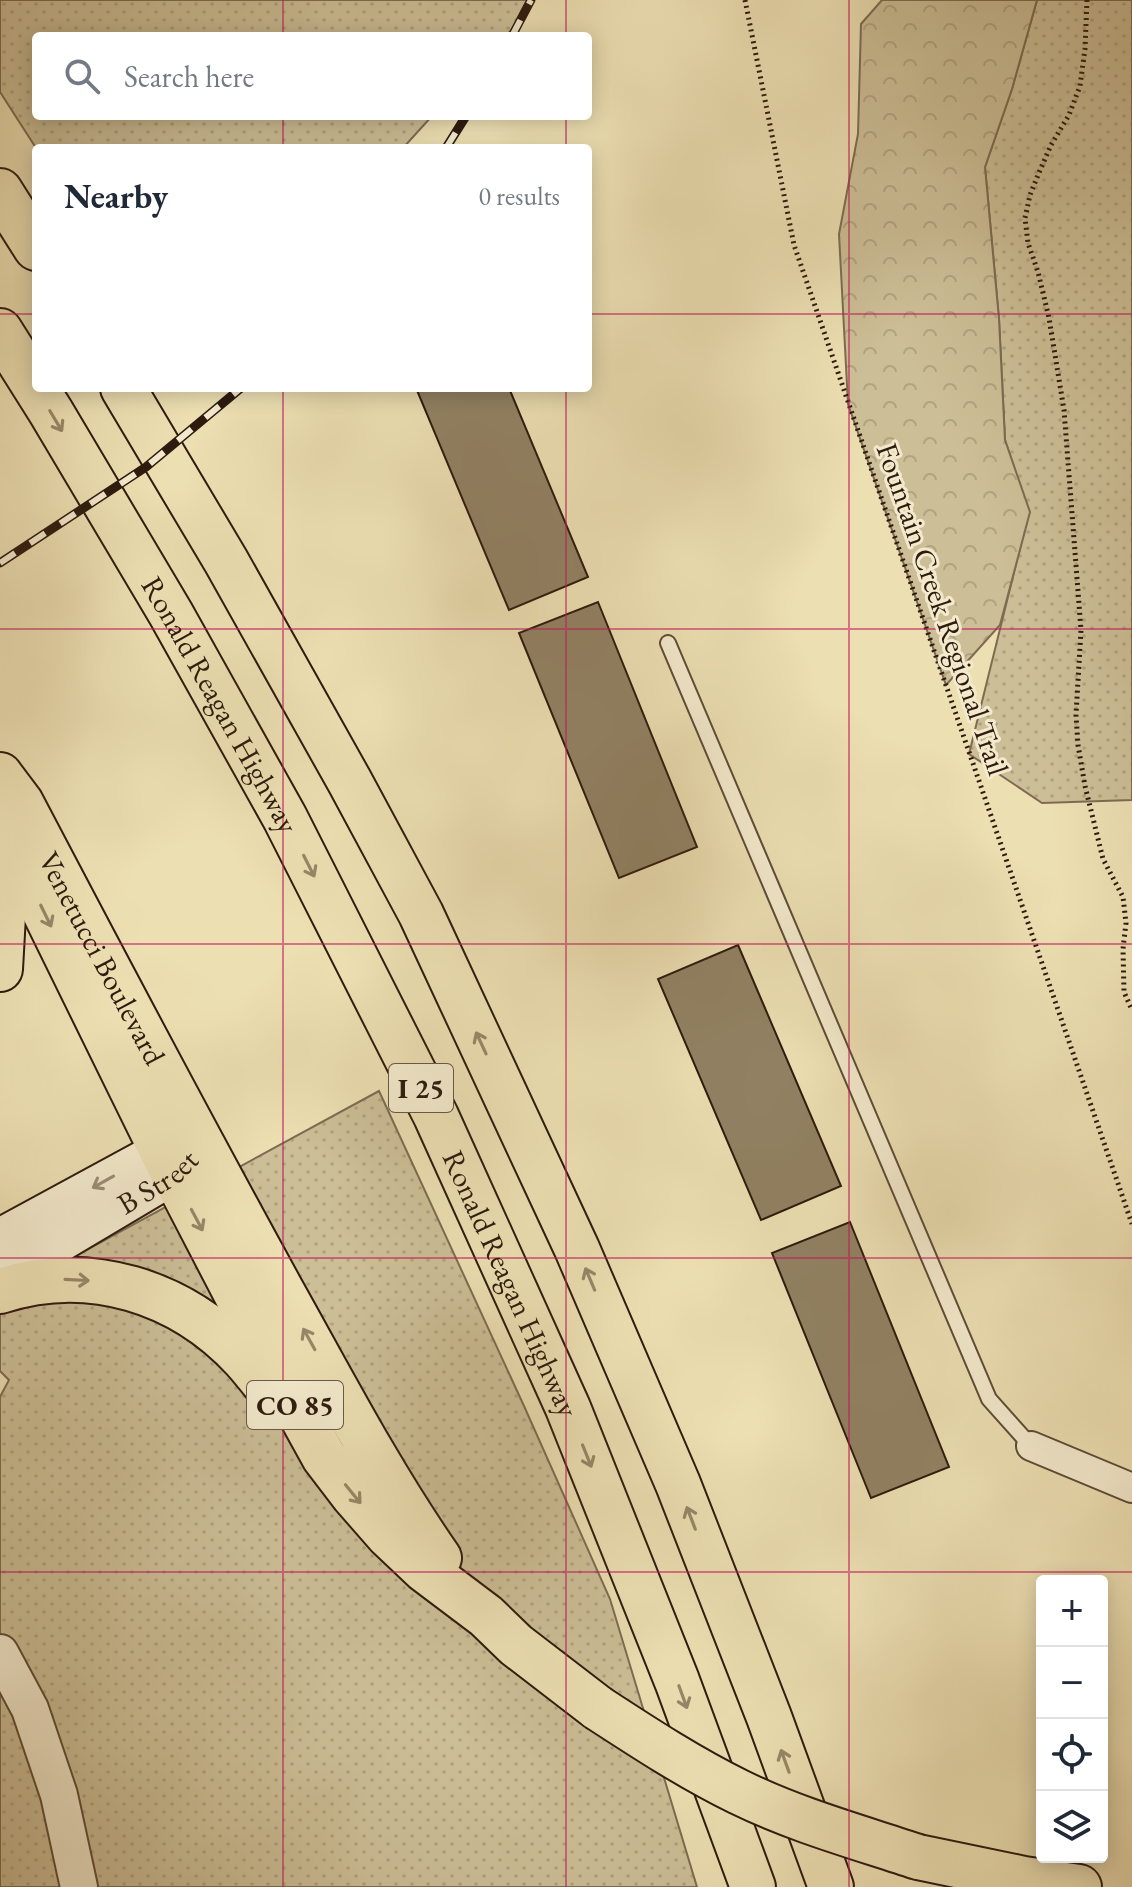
<!DOCTYPE html>
<meta charset="utf-8">
<style>
:root{--surface:#fff;--page:#f2f2f3;--text:#1f2937;--muted:#747a83;--line:#e0e1e3}
body{margin:0;font-family:"EB Garamond",serif;background:var(--page);color:var(--text)}
.controls{position:absolute;right:24px;bottom:24px;display:grid;overflow:hidden;border-radius:8px;box-shadow:0 4px 20px #0003}
.controls button{width:72px;height:72px;display:grid;place-items:center;padding:0;border:0;border-bottom:2px solid var(--line);background:var(--surface);color:var(--text);font:40px sans-serif}
.list{margin:0;padding:0;list-style:none}
h2{display:flex;justify-content:space-between;align-items:center;height:104px;margin:0;padding:0 32px;font-size:34px}
h2 small{font-size:26px;font-weight:400;color:var(--muted)}
.icon{flex:none;width:44px;height:44px;fill:none;stroke:currentColor;stroke-width:2;stroke-linecap:round;stroke-linejoin:round}
.map{position:relative;flex:none;width:1132px;height:1887px;overflow:hidden}
.search{position:absolute;background:var(--surface);box-shadow:0 4px 20px #0003;left:32px;top:32px;width:560px;height:88px;display:flex;align-items:center;gap:20px;box-sizing:border-box;padding:0 28px;border-radius:8px;color:var(--muted);font-size:30px}
.panel{position:absolute;background:var(--surface);box-shadow:0 4px 20px #0003;left:32px;top:144px;width:560px;height:248px;border-radius:8px}
.map>svg:first-child{display:block}
.grass{fill:url(#grass-dots);stroke:#7d6c52;stroke-width:2}
.forest{fill:url(#forest-crowns);stroke:#7d6c52;stroke-width:2}
.building{fill:#918163;stroke:#2e1b0e;stroke-width:2}
.lines{fill:none;stroke-linecap:round;stroke-linejoin:round}
.service-casing{stroke:#5e4c37;stroke-width:18}
.minor-casing{stroke:#5e4c37;stroke-width:32}
.tertiary-casing{stroke:#5e4c37;stroke-width:40}
.secondary-casing{stroke:#2e1b0e;stroke-width:44}
.primary-casing{stroke:#2e1b0e;stroke-width:48}
.motorway-casing{stroke:#2e1b0e;stroke-width:48}
.path{stroke:#2e1b0e;stroke-width:5;stroke-dasharray:2 4;stroke-linecap:butt}
.service{stroke:#f3eacd;stroke-width:14}
.minor{stroke:#f3eacd;stroke-width:28}
.tertiary{stroke:#f3eacd;stroke-width:36}
.secondary{stroke:#f3eacd;stroke-width:40}
.primary{stroke:#ecdfb2;stroke-width:44}
.motorway{stroke:#ecdfb2;stroke-width:44}
.rail-casing{stroke:#2e1b0e;stroke-width:9}
.rail{stroke:#f3eacd;stroke-width:6;stroke-dasharray:18;stroke-linecap:butt}
.primary-bridge-casing{stroke:#2e1b0e;stroke-width:48;stroke-linecap:butt}
.primary-bridge{stroke:#ecdfb2;stroke-width:44}
.oneway{stroke:#968768}
.oneway2{stroke:#9a8d77}
.grid{fill:none;stroke:#c2185b;stroke-width:2;stroke-opacity:0.55}
.labels{text-anchor:middle;dominant-baseline:central;stroke-width:6;stroke-linejoin:round;paint-order:stroke}
.shield{fill:#f3eacd;stroke:#695947;stroke-width:2}
.shield-label{font-size:28px;font-weight:bold;fill:#2e1b0e}
.street-label{font-size:30px;fill:#2e1b0e;stroke:#f3eacd}
</style>
<div class="map">
<svg width="1132" height="1887" viewBox="0 0 1132 1887">
<defs>
<pattern id="grass-dots" width="8" height="8" patternUnits="userSpaceOnUse" patternTransform="scale(2)"><rect width="8" height="8" fill="#ccbe96"/><path d="M2 2h.1M6 6h.1" fill="none" stroke="#b0a380" stroke-width="1.8" stroke-linecap="round"/></pattern>
<pattern id="forest-crowns" width="20" height="18" patternUnits="userSpaceOnUse" patternTransform="scale(2)"><rect width="20" height="18" fill="#ccbe96"/><path d="M2 6a3 3 0 1 1 6 0M12 15a3 3 0 1 1 6 0" fill="none" stroke="#b0a380"/></pattern>
</defs>
<rect width="100%" height="100%" fill="#ecdfb2"/>
<filter id="stains"><feTurbulence type="fractalNoise" baseFrequency=".0025" numOctaves="4"/><feColorMatrix values="0 0 0 0 .2 0 0 0 0 .09 0 0 0 0 .02 0 0 0 .5 -.17"/></filter>
<radialGradient id="worn" r=".72"><stop offset=".6" stop-color="#630" stop-opacity="0"/><stop offset="1" stop-color="#630" stop-opacity=".3"/></radialGradient>
<path class="grass" d="M0 0H529L523 17 506 36H36V116H432L403 148H36L0 92Z
M1037 0H1132V800L1042 803 969 754 1029 512 1005 440 999 319 985 167 1012 89Z
M379 1091 524 1406 610 1599 697 1887H0V1397L9 1380 0 1371V1297Z"/>
<path class="forest" d="M882 0H1037L1012 89 985 167 999 319 1005 440 1030 512 1000 625 946 685 848 404 839 234 858 134 861 24Z"/>
<path class="building" d="M416 388H509L588 577 509 610Z
M598 602 697 847 619 878 519 633Z
M738 945 841 1186 761 1220 658 979Z
M850 1222 949 1467 871 1498 772 1253Z"/>
<g class="lines">
<g class="service-casing">
<path id="service" d="M668 643 989 1399 1031 1446"/>
</g>
<g class="minor-casing">
<path id="minor" d="M1031 1446 1132 1488"/>
</g>
<g class="tertiary-casing">
<path id="tertiary" d="M0 1653 30 1709 59 1795 79 1887"/>
</g>
<g class="secondary-casing">
<g id="secondary">
<path d="M0 1239 162 1151 181 1148"/>
<path id="s1" d="M0 1277 173 1174 195 1151"/>
</g>
</g>
<g class="primary-casing">
<g id="primary">
<path id="s2" d="M0 775 21 803C106 965 191 1126 279 1286 330 1377 379 1472 439 1558"/>
<path d="M0 821 162 1151 270 1359 324 1457 353 1495 388 1535 425 1570 486 1616 516 1645 598 1708"/>
<path d="M0 969 3 915 0 838"/>
<path d="M0 1291C89 1262 181 1291 244 1359 252 1368 260 1378 268 1388"/>
<path d="M918 1857 1024 1879 1079 1887"/>
</g>
</g>
<g class="motorway-casing">
<g id="motorway">
<path d="M0 191 36 248"/>
<path id="s3" d="M0 331 51 412 171 614 285 818 436 1116 568 1408 677 1681 753 1887"/>
<path d="M123 388 226 561 350 782 421 914 577 1249 678 1484 769 1717 831 1887"/>
</g>
</g>
<path class="path" d="M745 0 794 245 1132 1224
M1087 0 1085 49 1080 86 1069 115 1051 145 1038 175 1030 195 1025 218 1028 243 1038 272 1049 318 1064 410 1081 630 1076 715 1078 745 1085 786 1103 859 1123 897 1126 923 1123 949 1124 992 1132 1010"/>
<use href="#service" class="service"/>
<use href="#minor" class="minor"/>
<use href="#tertiary" class="tertiary"/>
<use href="#secondary" class="secondary"/>
<use href="#primary" class="primary"/>
<use href="#motorway" class="motorway"/>
<g class="rail-casing">
<path id="rail" d="M512 36 531 0
M446 148 466 116
M0 563 146 467 241 388"/>
</g>
<use href="#rail" class="rail"/>
<g class="primary-bridge-casing">
<path id="primary-bridge" d="M598 1708C644 1738 690 1768 739 1792 796 1820 858 1837 918 1857"/>
</g>
<use href="#primary-bridge" class="primary-bridge"/>
</g>
<defs><path id="oneway-shaft" d="M-6 0H5M1.5-3L5.5 0L1.5 3" fill="none" stroke-width="1.6" stroke-linecap="round" stroke-linejoin="round" transform="scale(2)"/></defs>
<g class="oneway">
<use href="#oneway-shaft" transform="translate(56 421) rotate(59)"/>
<use href="#oneway-shaft" transform="translate(309 866) rotate(63)"/>
<use href="#oneway-shaft" transform="translate(46 916) rotate(64)"/>
<use href="#oneway-shaft" transform="translate(481 1043) rotate(-115)"/>
<use href="#oneway-shaft" transform="translate(197 1220) rotate(62)"/>
<use href="#oneway-shaft" transform="translate(590 1279) rotate(-113)"/>
<use href="#oneway-shaft" transform="translate(77 1280) rotate(3)"/>
<use href="#oneway-shaft" transform="translate(309 1339) rotate(-119)"/>
<use href="#oneway-shaft" transform="translate(587 1456) rotate(68)"/>
<use href="#oneway-shaft" transform="translate(353 1494) rotate(51)"/>
<use href="#oneway-shaft" transform="translate(691 1518) rotate(-111)"/>
<use href="#oneway-shaft" transform="translate(683 1697) rotate(70)"/>
<use href="#oneway-shaft" transform="translate(785 1761) rotate(-110)"/>
</g>
<use class="oneway2" href="#oneway-shaft" transform="translate(103 1182) rotate(151)"/>
<path class="grid" d="M283 0V36M566 0V36M849 0V1887M283 116V148M566 116V148M0 314H36M588 314H1132M283 388V1887M566 388V1887M0 629H1132M0 944H1132M0 1258H1132M0 1572H1132"/>
<g class="labels">
<g class="shield">
<rect x="389" y="1064" width="64" height="48" rx="6"/>
<rect x="247" y="1381" width="96" height="48" rx="6"/>
</g>
<g class="shield-label">
<text x="421" y="1088">I 25</text>
<text x="295" y="1405">CO 85</text>
</g>
<g class="street-label">
<text transform="translate(943 609) rotate(71)">Fountain Creek Regional Trail</text>
<text stroke="none"><textPath href="#s3" startOffset="434">Ronald Reagan Highway</textPath></text>
<text stroke="none"><textPath href="#s2" startOffset="210">Venetucci Boulevard</textPath></text>
<text stroke="none"><textPath href="#s1" startOffset="184">B Street</textPath></text>
<text stroke="none"><textPath href="#s3" startOffset="1082">Ronald Reagan Highway</textPath></text>
</g>
</g>
<rect width="100%" height="100%" filter="url(#stains)"/>
<rect width="100%" height="100%" fill="url(#worn)"/>
</svg>
<div class="controls">
<button>+</button>
<button>−</button>
<button><svg class="icon" aria-label="locate" viewBox="0 0 24 24"><circle cx="12" cy="12" r="6"/><path d="M12 2v4M12 18v4M2 12h4M18 12h4"/></svg></button>
<button><svg class="icon" aria-label="layers" viewBox="0 0 24 24"><path d="M12 4l9 5-9 5-9-5zM3 14l9 5 9-5"/></svg></button>
</div>
<div class="search"><svg class="icon" aria-label="search" viewBox="0 0 24 24"><circle cx="10" cy="10" r="6"/><path d="M15 15l6 6"/></svg>Search here</div>
<section class="panel">
<h2>Nearby<small>0 results</small></h2>
<ul class="list">
</ul>
</section>
</div>
